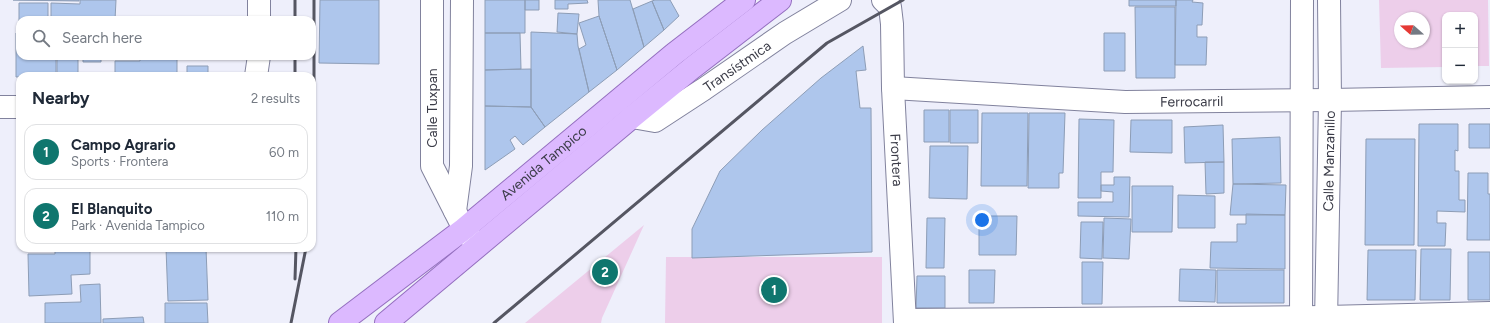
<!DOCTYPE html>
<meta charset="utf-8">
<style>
:root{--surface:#fff;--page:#f6f6f7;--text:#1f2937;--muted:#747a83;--line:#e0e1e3;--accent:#0f766e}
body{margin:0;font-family:Figtree,sans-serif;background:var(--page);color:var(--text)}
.controls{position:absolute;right:12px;top:12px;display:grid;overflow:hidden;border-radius:8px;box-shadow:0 1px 3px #0004}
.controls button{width:36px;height:36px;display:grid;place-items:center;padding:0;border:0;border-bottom:1px solid var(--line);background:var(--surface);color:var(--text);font:20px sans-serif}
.compass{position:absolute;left:1394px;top:12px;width:36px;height:36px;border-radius:50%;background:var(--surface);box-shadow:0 1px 3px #0004;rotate:290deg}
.you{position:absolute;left:982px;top:220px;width:14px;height:14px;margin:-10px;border:3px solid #fff;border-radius:50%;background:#1a73e8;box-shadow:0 0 0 6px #1a73e833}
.badge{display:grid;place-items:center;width:26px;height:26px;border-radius:50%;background:var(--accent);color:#fff;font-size:13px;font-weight:700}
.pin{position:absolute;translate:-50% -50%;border:2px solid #fff;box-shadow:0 1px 4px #0006}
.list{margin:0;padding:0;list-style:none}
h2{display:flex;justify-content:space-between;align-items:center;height:52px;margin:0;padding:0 16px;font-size:17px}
h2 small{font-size:13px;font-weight:400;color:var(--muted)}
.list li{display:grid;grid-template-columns:26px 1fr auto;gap:12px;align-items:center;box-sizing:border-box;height:56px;margin:0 8px 8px;padding:0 8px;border:1px solid var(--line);border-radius:12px}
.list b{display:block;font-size:15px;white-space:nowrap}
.list p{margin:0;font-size:13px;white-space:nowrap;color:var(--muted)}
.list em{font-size:13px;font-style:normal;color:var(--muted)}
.icon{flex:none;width:22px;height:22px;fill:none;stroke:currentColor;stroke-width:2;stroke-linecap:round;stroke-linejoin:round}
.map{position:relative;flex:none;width:1490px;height:323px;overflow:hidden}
.search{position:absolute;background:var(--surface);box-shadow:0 1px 3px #0004;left:16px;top:16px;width:300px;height:44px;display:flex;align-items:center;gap:10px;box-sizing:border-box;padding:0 14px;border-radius:12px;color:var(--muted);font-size:15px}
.panel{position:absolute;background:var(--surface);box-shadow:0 1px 3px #0004;left:16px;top:72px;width:300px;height:180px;border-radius:12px}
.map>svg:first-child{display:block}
.green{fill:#edceea;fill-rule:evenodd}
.building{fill:#aec6ec;stroke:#8d9db6}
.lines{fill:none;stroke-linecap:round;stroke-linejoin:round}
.street-casing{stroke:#81829d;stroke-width:24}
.primary-casing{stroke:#946fbf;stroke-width:24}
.street{stroke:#fff;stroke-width:22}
.primary{stroke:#dcb9ff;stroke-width:22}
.rail{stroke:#555662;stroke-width:3}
.labels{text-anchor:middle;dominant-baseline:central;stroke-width:3;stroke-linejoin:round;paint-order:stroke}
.street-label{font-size:14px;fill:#3a3b47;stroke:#fff}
</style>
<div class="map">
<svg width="1490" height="323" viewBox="0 0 1490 323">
<rect width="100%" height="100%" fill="#eeeffb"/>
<path class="green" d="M1379 0H1488L1489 66H1475V15H1445V67L1381 68ZM1400 18H1424V42H1400Z
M644 225 602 318 601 323H525Z
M666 257H882V323H665Z"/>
<path class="building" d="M13 0H79V1Z
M80 0H116L115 20H51V3L80 4Z
M320 0H379V64L319 63Z
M485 0H525V33H485Z
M525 0H539V10H525Z
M555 0H587L588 3 568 4V9H555Z
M598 0H630L644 47 617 70 599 16Z
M655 0H670L679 16 664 30 652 1Z
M1129 0H1176V6H1129Z
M1176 0H1193L1192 2 1203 3 1202 25H1197V37H1207L1206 65H1175Z
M652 1 664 30 644 47 633 9Z
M19 3H48V20H20L19 30Z
M1135 7H1175V78H1136Z
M558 13 579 14 577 34 557 32Z
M599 16 617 70 589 92 579 49 586 45 579 23Z
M531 32 577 34 578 46 589 92 545 127 531 107Z
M16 33H20V56H56V76L16 77Z
M485 33H520L521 69 485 70Z
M1104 33H1125V71H1104Z
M863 46 866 70 856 71 860 108H871L872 252 692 258V229L720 171 762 130 821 78Z
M57 56H78V76H57Z
M83 56H101V62H83Z
M140 56H177V76H115V61H140Z
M187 66H208V76H187Z
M531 69V107L485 106V70Z
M485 106 531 107 545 127 523 145 515 136 510 140 515 149 485 170Z
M924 110H949V142H924Z
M950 110H978V143H950Z
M982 113H1028L1027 186H981Z
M1029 113H1065L1063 173H1059V188H1028Z
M1079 119 1114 120 1113 172H1101V198H1078Z
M1131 120H1172V153L1130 152Z
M1419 124H1458V151L1455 150V171H1459V200H1465V212L1437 211V223H1446L1445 246H1418Z
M1469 124H1490V148H1469Z
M1223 125 1224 162 1185 163 1184 127Z
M1280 137 1281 183 1233 184 1232 139Z
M1366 139H1415L1414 245H1365Z
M930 146H968L967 199 929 198Z
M1205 162H1224V193L1206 194Z
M1468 173H1488V194H1490V240H1467Z
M1114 177H1130L1129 217 1078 216V202H1113V192L1101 191V185H1114Z
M1233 184 1286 185 1285 215H1230Z
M1132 186H1173L1172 232H1132Z
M1178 195 1215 196V228H1178Z
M1246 214 1285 215V269L1210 268 1211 242H1237V224H1246Z
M979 216H1017L1016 255H979Z
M927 218H945L944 268H926Z
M1104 218 1131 219 1129 259 1103 258Z
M1081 222H1103L1102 259 1080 258Z
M55 248H90V274L71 275 72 294 29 296 28 254H55Z
M166 248H206L208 300 168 301Z
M1421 249H1451L1450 300H1420Z
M1368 250H1416L1415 300H1367Z
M1468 252H1490V300H1468Z
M1082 262H1103L1102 304H1082Z
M1180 269 1216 270 1215 302 1179 301Z
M969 270H995L994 303H969Z
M1217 270H1284V303H1217Z
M917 276H945V308H916Z
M100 284 101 323H45V303L81 302 80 285Z
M165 303H207L208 323H165Z
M143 317 144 323H103V319Z"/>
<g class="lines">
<g class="street-casing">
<g id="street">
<path d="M432 0V166L464 229 476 244"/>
<path id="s1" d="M883 0 890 7 892 24 893 88 905 323"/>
<path d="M259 20V0"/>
<path d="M256 76 259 56"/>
<path id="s2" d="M893 88 1125 102 1330 100 1490 97"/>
<path d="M0 107H20"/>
<path id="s3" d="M632 117 655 121 704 89 785 33 840 0"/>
<path d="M455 211 461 166 462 0"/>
<path d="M905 320 1326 317 1490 313"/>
<path d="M1301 323 1302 0"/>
<path id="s4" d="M1326 323 1330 100 1329 0"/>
</g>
</g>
<g class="primary-casing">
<g id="primary">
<path id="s5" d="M340 323 464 229 674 54 744 0"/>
<path d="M386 323 632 117 692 68 780 0"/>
</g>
</g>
<use href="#street" class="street"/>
<use href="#primary" class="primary"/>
<path class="rail" d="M295 0V20
M295 56V76
M312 172 314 138V0
M295 279 296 248
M291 323 306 248
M494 323 827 43 903 0"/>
</g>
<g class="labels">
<g class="street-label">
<text stroke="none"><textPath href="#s3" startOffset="122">Transístmica</textPath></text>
<text stroke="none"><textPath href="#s2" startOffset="299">Ferrocarril</textPath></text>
<text transform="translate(432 108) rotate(-90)">Calle Tuxpan</text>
<text stroke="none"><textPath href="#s1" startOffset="163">Frontera</textPath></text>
<text stroke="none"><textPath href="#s4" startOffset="162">Calle Manzanillo</textPath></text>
<text stroke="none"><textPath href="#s5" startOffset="259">Avenida Tampico</textPath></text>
</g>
</g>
</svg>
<div class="controls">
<button>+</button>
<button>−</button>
</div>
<svg class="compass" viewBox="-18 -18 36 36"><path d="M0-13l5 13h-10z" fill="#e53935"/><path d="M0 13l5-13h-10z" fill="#747a83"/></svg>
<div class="you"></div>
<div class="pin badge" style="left:774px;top:290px">1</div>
<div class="pin badge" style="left:605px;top:272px">2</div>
<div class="search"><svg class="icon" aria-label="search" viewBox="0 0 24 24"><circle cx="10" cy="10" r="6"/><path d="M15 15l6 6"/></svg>Search here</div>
<section class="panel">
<h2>Nearby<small>2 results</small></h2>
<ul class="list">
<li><span class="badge">1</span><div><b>Campo Agrario</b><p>Sports · Frontera</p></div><em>60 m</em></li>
<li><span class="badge">2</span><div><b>El Blanquito</b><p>Park · Avenida Tampico</p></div><em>110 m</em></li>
</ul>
</section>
</div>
